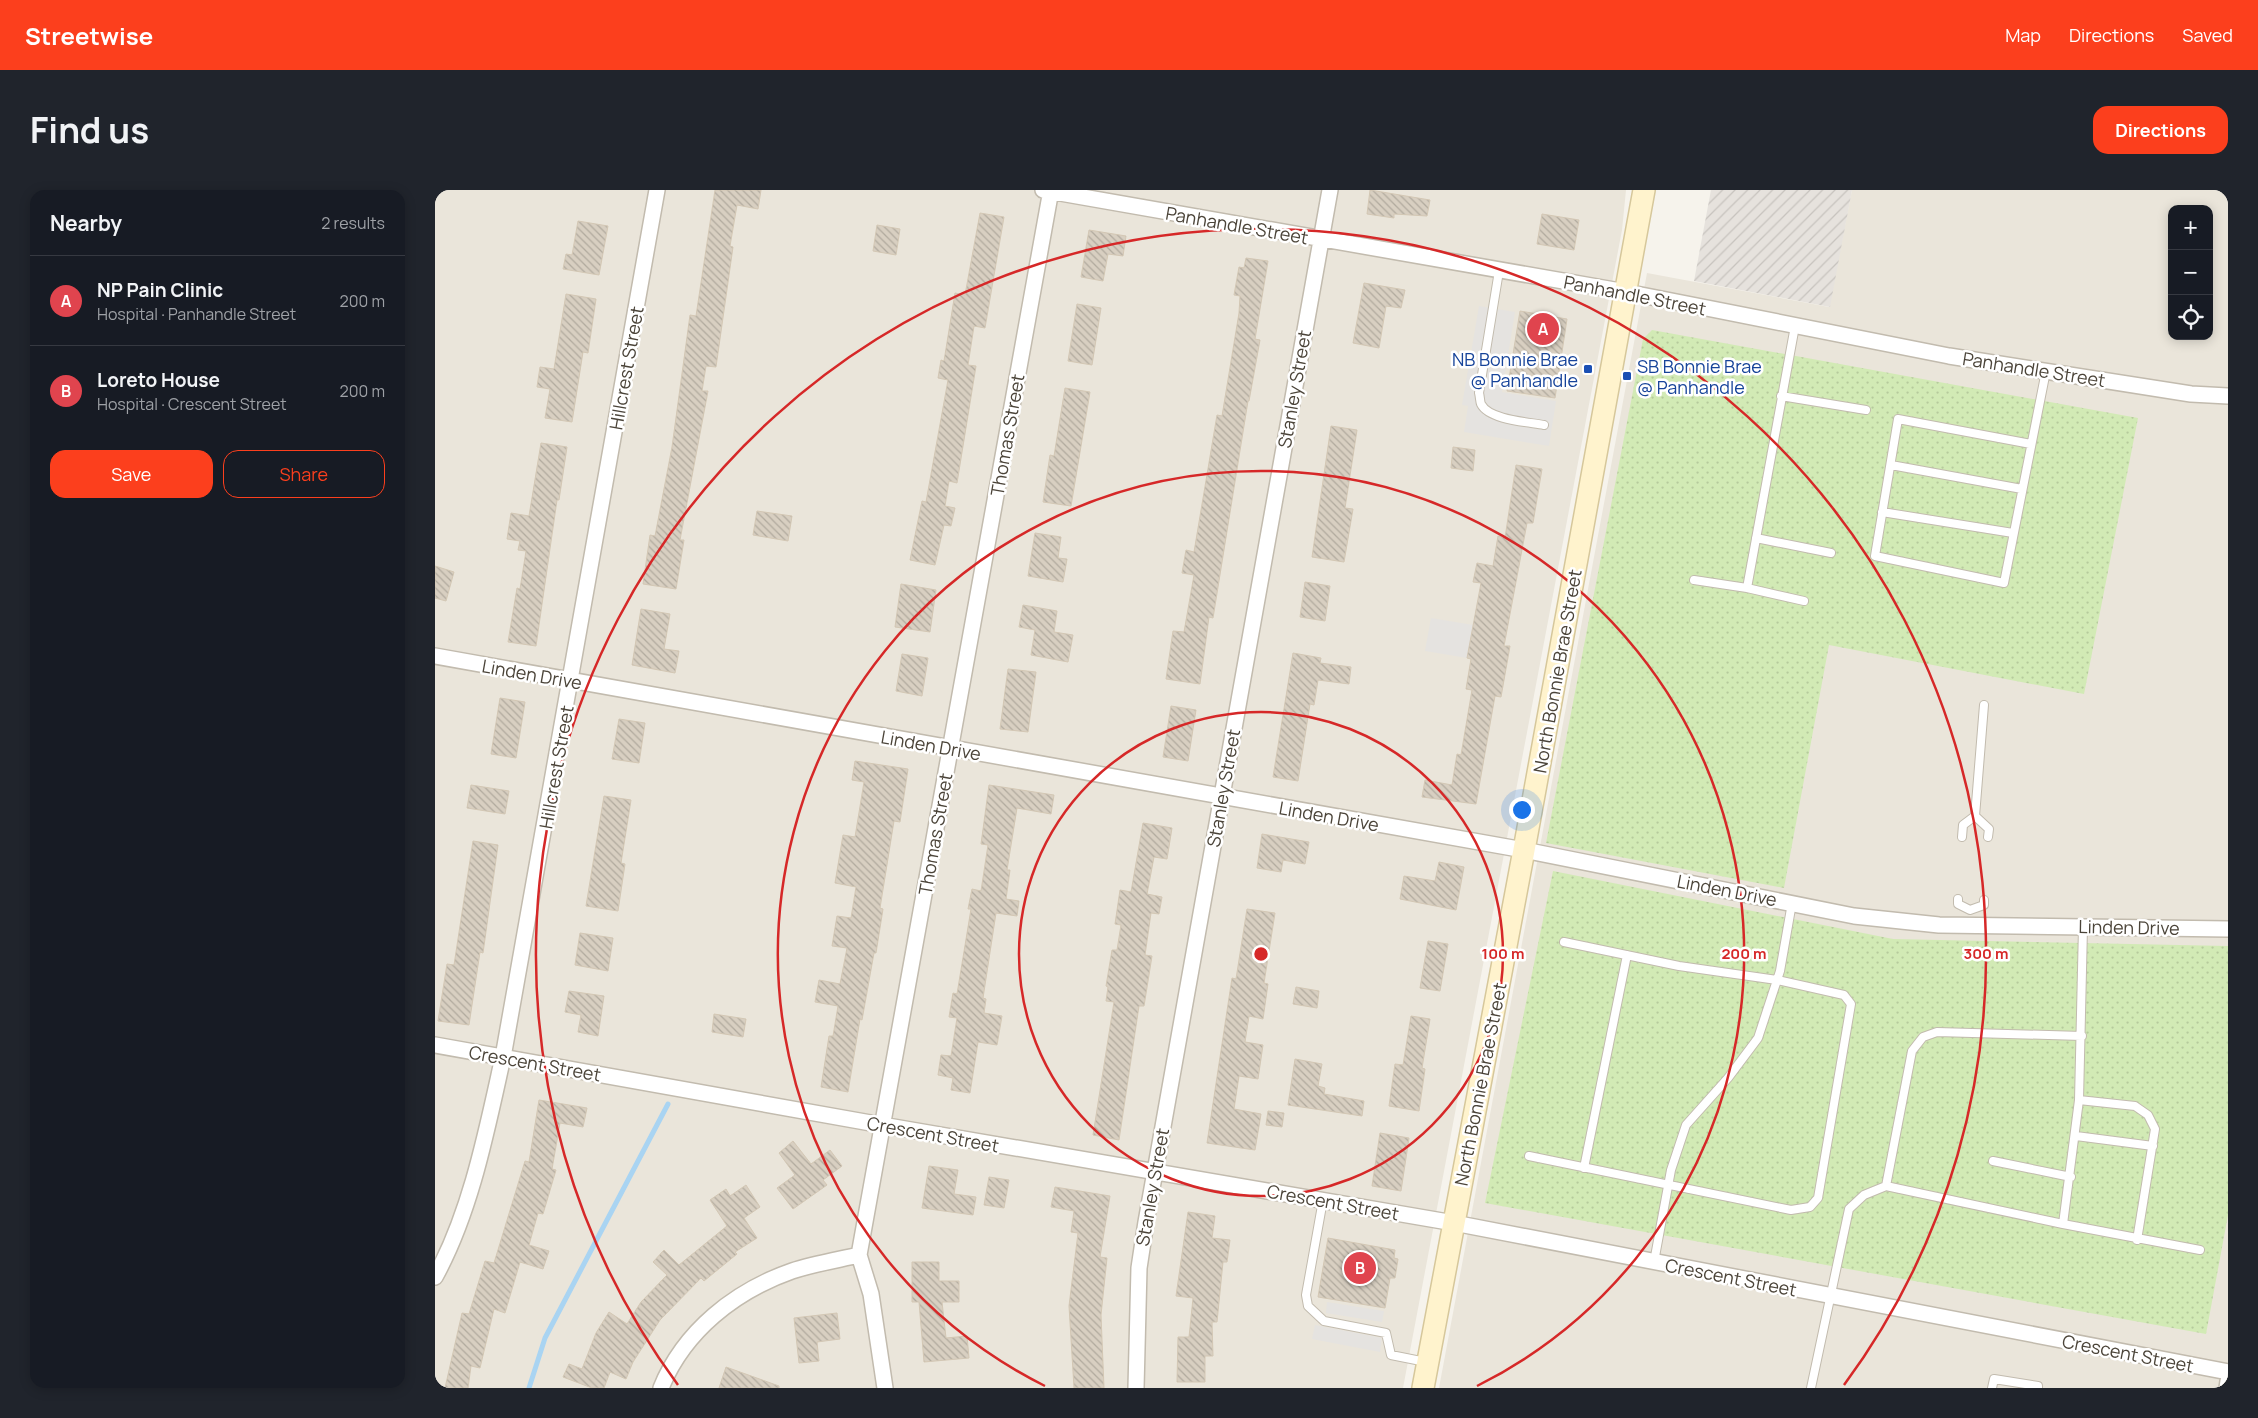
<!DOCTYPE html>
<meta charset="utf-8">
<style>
:root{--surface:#171b24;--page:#20242c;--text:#f1f3f6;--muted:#9ea1a6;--line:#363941;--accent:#fc3f1d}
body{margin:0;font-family:Manrope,sans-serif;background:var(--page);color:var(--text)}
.controls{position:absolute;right:15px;top:15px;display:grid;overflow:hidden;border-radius:10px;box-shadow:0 2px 12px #0003}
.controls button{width:45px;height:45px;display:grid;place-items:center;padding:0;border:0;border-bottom:1px solid var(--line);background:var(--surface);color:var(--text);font:25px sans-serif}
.you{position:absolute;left:1086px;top:619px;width:18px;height:18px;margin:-12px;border:4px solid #fff;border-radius:50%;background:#1a73e8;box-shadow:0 0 0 8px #1a73e833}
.badge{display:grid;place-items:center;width:32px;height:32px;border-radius:50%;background:var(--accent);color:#fff;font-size:16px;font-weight:700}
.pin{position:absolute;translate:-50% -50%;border:2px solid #fff;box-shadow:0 1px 5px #0006}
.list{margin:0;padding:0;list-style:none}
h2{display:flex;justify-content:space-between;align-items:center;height:65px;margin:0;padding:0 20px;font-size:21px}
h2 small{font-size:16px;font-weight:400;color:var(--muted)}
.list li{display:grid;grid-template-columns:32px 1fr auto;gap:15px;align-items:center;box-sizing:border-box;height:90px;padding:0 20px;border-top:1px solid var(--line)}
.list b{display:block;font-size:19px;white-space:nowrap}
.list p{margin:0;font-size:16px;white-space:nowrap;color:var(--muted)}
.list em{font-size:16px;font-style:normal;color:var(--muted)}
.actions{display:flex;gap:10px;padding:15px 20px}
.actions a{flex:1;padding:11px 0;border:1px solid var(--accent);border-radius:15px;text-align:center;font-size:18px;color:var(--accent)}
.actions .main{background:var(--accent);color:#fff}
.icon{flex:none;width:28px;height:28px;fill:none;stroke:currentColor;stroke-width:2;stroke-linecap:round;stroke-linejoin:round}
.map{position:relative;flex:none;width:1793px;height:1198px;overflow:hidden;border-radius:15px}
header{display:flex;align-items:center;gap:30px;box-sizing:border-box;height:70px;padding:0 25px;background:var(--accent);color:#fff}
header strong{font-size:24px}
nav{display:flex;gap:28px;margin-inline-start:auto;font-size:18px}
.intro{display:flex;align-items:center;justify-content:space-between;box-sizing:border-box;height:120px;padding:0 30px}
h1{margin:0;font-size:35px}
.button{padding:12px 22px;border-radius:15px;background:var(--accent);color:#fff;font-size:18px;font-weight:700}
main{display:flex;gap:30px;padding:0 30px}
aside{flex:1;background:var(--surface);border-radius:15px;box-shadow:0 2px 12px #0003}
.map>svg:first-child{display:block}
.residential{fill:#eae5da;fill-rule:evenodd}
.industrial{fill:url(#industrial-furrows)}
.grass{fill:url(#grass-dots)}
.parking{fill:#e5e3e0}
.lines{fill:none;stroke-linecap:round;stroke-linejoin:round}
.stream{stroke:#a9d4f2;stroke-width:5}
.building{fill:url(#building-back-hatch);stroke:#d3c7b4}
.lane-casing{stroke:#c2bbae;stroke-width:10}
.street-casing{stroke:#c2bbae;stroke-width:18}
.secondary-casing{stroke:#d6c79b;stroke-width:24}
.lane{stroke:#fff;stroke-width:8}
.street{stroke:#fff;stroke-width:15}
.secondary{stroke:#fff3cd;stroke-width:21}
.ring{fill:none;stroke:#d62828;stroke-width:2.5}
.transit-dot{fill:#1a4fb4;stroke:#fff;stroke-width:2}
.labels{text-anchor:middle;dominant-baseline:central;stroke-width:5;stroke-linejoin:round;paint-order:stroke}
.street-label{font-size:18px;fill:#4b4439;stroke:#fff}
.transit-label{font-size:18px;fill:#164399;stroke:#fff;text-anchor:end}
.centre{fill:#d62828;stroke:#fff;stroke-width:2.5}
.ring-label{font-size:15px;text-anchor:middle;font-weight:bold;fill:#d62828;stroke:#fff;stroke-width:5;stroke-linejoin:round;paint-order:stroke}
</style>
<header>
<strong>Streetwise</strong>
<nav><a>Map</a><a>Directions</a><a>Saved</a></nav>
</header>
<div class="intro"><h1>Find us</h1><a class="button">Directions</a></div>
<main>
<aside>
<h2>Nearby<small>2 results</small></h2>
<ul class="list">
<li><span class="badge" style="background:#e0444e">A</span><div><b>NP Pain Clinic</b><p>Hospital · Panhandle Street</p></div><em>200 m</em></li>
<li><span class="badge" style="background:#e0444e">B</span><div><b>Loreto House</b><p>Hospital · Crescent Street</p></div><em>200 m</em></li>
</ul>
<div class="actions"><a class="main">Save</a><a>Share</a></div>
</aside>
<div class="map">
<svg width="1793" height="1198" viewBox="0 0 1793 1198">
<defs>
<pattern id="industrial-furrows" width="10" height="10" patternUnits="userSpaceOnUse" patternTransform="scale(1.25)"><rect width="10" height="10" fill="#e6e2dd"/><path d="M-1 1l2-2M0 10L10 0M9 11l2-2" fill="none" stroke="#c7c3be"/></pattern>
<pattern id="grass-dots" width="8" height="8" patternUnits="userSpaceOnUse" patternTransform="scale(1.25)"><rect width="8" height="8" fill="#d2eab5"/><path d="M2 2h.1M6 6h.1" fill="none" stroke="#b6ca9c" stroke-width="1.8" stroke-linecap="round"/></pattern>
<pattern id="building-back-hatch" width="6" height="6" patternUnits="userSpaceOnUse" patternTransform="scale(1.25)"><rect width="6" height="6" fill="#d8cfc1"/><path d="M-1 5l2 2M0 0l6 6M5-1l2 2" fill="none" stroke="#b1aa9e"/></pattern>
</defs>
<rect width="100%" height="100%" fill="#f6f3ec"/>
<path class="residential" d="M0 0H1191L1187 40 968 1198H0Z
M1417 0H1793V1198H1004L1212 83 1394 117ZM1737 19H1774V146H1737Z"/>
<path class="industrial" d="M1276 0H1417L1395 117 1259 91Z"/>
<path class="grass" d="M1217 140 1703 228 1649 504 1394 455 1349 698 1111 653 1208 149Z
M1118 681 1458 749 1793 756V1025L1771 1144 1050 1013Z"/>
<path class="parking" d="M1044 116 1080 122 1067 202 1121 211 1114 256 1029 242 1033 216 1027 215Z
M996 428 1038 435 1032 468 990 461Z
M892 1112 949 1121 947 1132 891 1123Z
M880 1135 947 1148 945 1162 877 1149Z"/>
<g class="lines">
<path class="stream" d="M94 1198 110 1148 233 914"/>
</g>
<path class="building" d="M280 0H326L323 19 302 15 295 56 298 57 281 177 271 176 267 201H273L245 350H249L241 399 208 394 215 345 220 346 237 257 255 125 261 126Z
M935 0 995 10 992 26 959 24V28L932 24Z
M545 23 569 27 550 138 539 136 533 175 541 176 522 293 514 291 510 316 520 318 516 336 509 335 500 375 475 370 487 311 491 312 513 190 503 188 506 170 509 171 520 103 530 105Z
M1107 24 1144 30 1139 60 1102 54Z
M143 31 173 36 164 85 128 79 131 64 137 65Z
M442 35 465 39 461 65 438 61Z
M654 40 691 46 688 66 673 64 668 91 646 87Z
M811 68 833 71 820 149 825 150 814 211H813L778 428 774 427 765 494 731 489 738 441 749 442 759 385 747 383 751 360 759 362 782 225 787 226 804 123 805 106 799 105 804 77 809 78Z
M929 93 970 100 966 118 951 116 944 158 918 153Z
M131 104 161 109 153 163 148 162 137 232 110 228 115 199 102 197 105 177 119 179Z
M642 114 666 118 657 175 633 171Z
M1085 121 1132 129 1120 208 1072 201Z
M630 198 655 202 636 316 608 312 615 265 619 266Z
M896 236 922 240 910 318 918 319 909 372 877 367Z
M106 253 132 257 124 310H122L101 456 73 452 82 398 85 399 91 361 83 360 85 351 72 349 76 323 94 326Z
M1018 257 1040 260 1038 281 1016 278Z
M1081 275 1107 279 1098 333H1092L1069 456H1075L1066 507 1060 506 1041 614 987 607 990 590 1017 595 1022 564 1026 565 1037 500 1031 499 1036 469 1032 468 1046 393 1038 392 1042 373 1058 376 1063 346 1070 348Z
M322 321 357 326 353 351 318 345Z
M600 343 626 347 623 368 632 369 628 392 593 386Z
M0 376 19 382 11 411 0 408Z
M870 392 895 396 890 431 865 427Z
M466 394 501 400 495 442 460 437Z
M588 415 622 421 619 442 638 445 633 472 596 465 600 440 584 437Z
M206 419 235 424 229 459 244 461 240 483 197 475Z
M858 463 886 468 885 473 916 477 914 494 883 490 879 515 875 514 863 591 838 587Z
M467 464 493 468 487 506 461 501Z
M573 479 601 482 593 542 565 539Z
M65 508 90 512 81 568 56 564Z
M736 516 761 520 753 571 728 567Z
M184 529 210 533 204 573 177 569Z
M420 571 473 579 465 632 459 631 445 718 448 719 441 763H439L427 830 425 829 413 902 386 897 394 846H398L403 816 380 812 384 790 405 794 412 758 397 756 402 726 416 728 421 697 400 693 408 645 420 647 429 592 417 590Z
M36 595 74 601 70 624 32 618Z
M554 595 619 605 616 624 582 618 572 680H575L571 709 584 711 582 726 561 723 548 808 551 809 549 823 567 826 562 855 543 852 535 903 516 900 518 888 503 885 506 865 516 866 522 828 514 827 518 803 522 804 536 719H533L537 699 546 701 553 655 546 654Z
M169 606 196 610 186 673 190 674 183 721 151 716Z
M708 633 737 638 732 669 719 667 712 704 727 707 724 724 716 723 710 765 717 766 709 816H704L684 950 658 945 679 812 671 811 673 797 671 796 677 760H682L686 735 680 734 685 700 696 702Z
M827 644 874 652 870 674 848 670 846 682 822 678Z
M38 651 63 655 48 763 45 762 34 835 3 831 12 774 19 775Z
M1004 672 1029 677 1021 720 965 709 969 686 1000 691Z
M812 719 840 723 829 793 833 794 828 829 814 826 810 852 828 855 823 889 804 886 799 919 826 924 820 960 772 953 797 788 801 789Z
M145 743 178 748 173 781 140 775Z
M993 751 1013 754 1005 801 985 798Z
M861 797 884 801 882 818 858 814Z
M134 801 169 806 163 846 143 842 146 825 130 822Z
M279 824 311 829 308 847 277 842Z
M976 826 995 829 987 878 990 879 984 921 954 916 960 874 968 875Z
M860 869 887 874 883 896 890 898 889 904 929 911 927 926 853 915Z
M104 910 152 918 148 937 125 933 117 979 121 980 108 1024 103 1023 94 1055 114 1061 108 1079 85 1072 70 1123 59 1119 45 1178 36 1176 33 1198H10L27 1123 34 1124 50 1071 59 1073 90 971 94 972Z
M833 921 849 923 847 937 831 935Z
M945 943 974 948 966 1001 937 996Z
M358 951 376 974 395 960 407 976 388 990 392 995 358 1019 342 998 360 985 344 963Z
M494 976 523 980 519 1004 541 1007 538 1025 487 1018Z
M554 987 574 990 569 1018 549 1015Z
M311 995 325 1017 309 1028 322 1048 300 1062 302 1064 269 1091 266 1088 225 1130 198 1172 191 1189 175 1182 169 1198H157L128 1187 134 1174 147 1179 161 1143 174 1122 192 1134 206 1112 232 1085 218 1072 229 1060 244 1075 292 1036 275 1010 291 999 295 1006Z
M620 997 675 1006 665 1067 672 1068 666 1125 669 1198H639L634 1116 643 1043 636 1042 639 1021 616 1017Z
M753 1022 780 1026 777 1048 795 1050 792 1072H788L782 1132H777L778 1166H770V1192H742L743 1147H754L758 1108 741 1106Z
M893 1048 960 1060 959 1068 963 1069 960 1088H955L950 1118 883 1107Z
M477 1072H504V1091H524V1112H507L511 1148 532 1146 534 1168 489 1172 484 1112H477Z
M402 1123 405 1149 382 1152 384 1171 364 1173 359 1128Z
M291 1177 344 1196V1198H284Z"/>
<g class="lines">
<g class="lane-casing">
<path id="lane" d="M1064 81 1044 203C1045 206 1045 212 1046 214 1054 230 1093 232 1109 235
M1346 206 1431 220
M1596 254 1463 229 1440 366 1569 393 1611 181
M1456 275 1587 299
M1447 322 1578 343
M1321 348 1396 363
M1259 390 1312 398 1360 136
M1312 398 1369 411
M1549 515 1540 626 1554 639 1553 647
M1527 647 1528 635 1540 626
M1523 709V714L1535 720 1549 715V710
M1648 737 1644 910 1628 1034 1765 1060
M1644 910 1700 916 1713 925 1720 939 1702 1050
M1641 946 1718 956
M1094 966 1356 1020 1375 1017 1383 1008 1416 814 1409 805 1342 790 1244 776 1129 752
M1558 971 1636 987
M1149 978 1192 765
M1451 996 1628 1034
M888 1010 871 1105 873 1116 889 1131 951 1143 956 1165 991 1172
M1219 1072 1236 980 1251 935 1293 888 1323 848 1345 781 1357 713
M1376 1198 1414 1019 1429 1005 1451 996 1477 861 1488 847 1502 842 1647 846
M1557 1198 1559 1189 1603 1196V1198"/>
</g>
<g class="street-casing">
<path id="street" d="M608 0 1191 102 1514 166 1756 204 1793 206
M0 466 1089 660 1419 726 1504 735 1793 739
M0 855 447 935 1019 1033 1793 1182
M0 1087C36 1022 52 939 68 867L222 0
M226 1198C249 1141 300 1101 357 1081 378 1074 402 1070 424 1065
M450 1198 436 1104 424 1065 616 0
M701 1198 704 1078 711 1032 895 0
M1792 1198 1793 1191"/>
</g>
<g class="secondary-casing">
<path id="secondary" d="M988 1198 1089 660 1209 0"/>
</g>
<use href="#lane" class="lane"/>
<use href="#street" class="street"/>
<use href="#secondary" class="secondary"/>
</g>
<g class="ring">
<circle cx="826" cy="764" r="242"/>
<path d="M610 1196A483 483 0 1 1 1042 1196"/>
<path d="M243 1195A725 725 0 1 1 1409 1195"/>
</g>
<g class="transit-dot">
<rect x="1148" y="174" width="10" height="10" rx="2.5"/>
<rect x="1187" y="181" width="10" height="10" rx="2.5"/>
</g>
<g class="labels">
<g class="street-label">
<text transform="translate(802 35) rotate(10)">Panhandle Street</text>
<text transform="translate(1200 105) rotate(11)">Panhandle Street</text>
<text transform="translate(191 178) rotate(-80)">Hillcrest Street</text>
<text transform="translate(1599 179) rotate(9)">Panhandle Street</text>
<text transform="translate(859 199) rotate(-80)">Stanley Street</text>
<text transform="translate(572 245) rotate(-80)">Thomas Street</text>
<text transform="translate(1122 481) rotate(-80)">North Bonnie Brae Street</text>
<text transform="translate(97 484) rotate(10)">Linden Drive</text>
<text transform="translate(496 555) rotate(10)">Linden Drive</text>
<text transform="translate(121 577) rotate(-80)">Hillcrest Street</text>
<text transform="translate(788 598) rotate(-80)">Stanley Street</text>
<text transform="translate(894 626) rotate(10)">Linden Drive</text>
<text transform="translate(500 644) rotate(-80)">Thomas Street</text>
<text transform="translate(1292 700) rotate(11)">Linden Drive</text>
<text transform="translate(1694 737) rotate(1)">Linden Drive</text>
<text transform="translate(100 873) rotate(10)">Crescent Street</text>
<text transform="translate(1045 894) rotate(-79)">North Bonnie Brae Street</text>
<text transform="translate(498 944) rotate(10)">Crescent Street</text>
<text transform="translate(717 997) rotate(-80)">Stanley Street</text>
<text transform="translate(898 1012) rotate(10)">Crescent Street</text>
<text transform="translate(1296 1087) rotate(11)">Crescent Street</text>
<text transform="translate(1693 1163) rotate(11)">Crescent Street</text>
</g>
<g class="transit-label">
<text x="1143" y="169">NB Bonnie Brae<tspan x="1143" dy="21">@ Panhandle</tspan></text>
<text x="1202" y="176" text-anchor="start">SB Bonnie Brae<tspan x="1202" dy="21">@ Panhandle</tspan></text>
</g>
</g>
<circle cx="826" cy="764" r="8" class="centre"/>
<g class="ring-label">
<text x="1068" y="769">100 m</text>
<text x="1309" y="769">200 m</text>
<text x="1551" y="769">300 m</text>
</g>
</svg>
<div class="controls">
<button>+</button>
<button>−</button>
<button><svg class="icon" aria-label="locate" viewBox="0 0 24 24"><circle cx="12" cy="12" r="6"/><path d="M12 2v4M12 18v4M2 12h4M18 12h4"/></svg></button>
</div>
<div class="you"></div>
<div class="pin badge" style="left:1108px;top:139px;background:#e0444e">A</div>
<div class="pin badge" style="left:925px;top:1078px;background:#e0444e">B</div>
</div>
</main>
